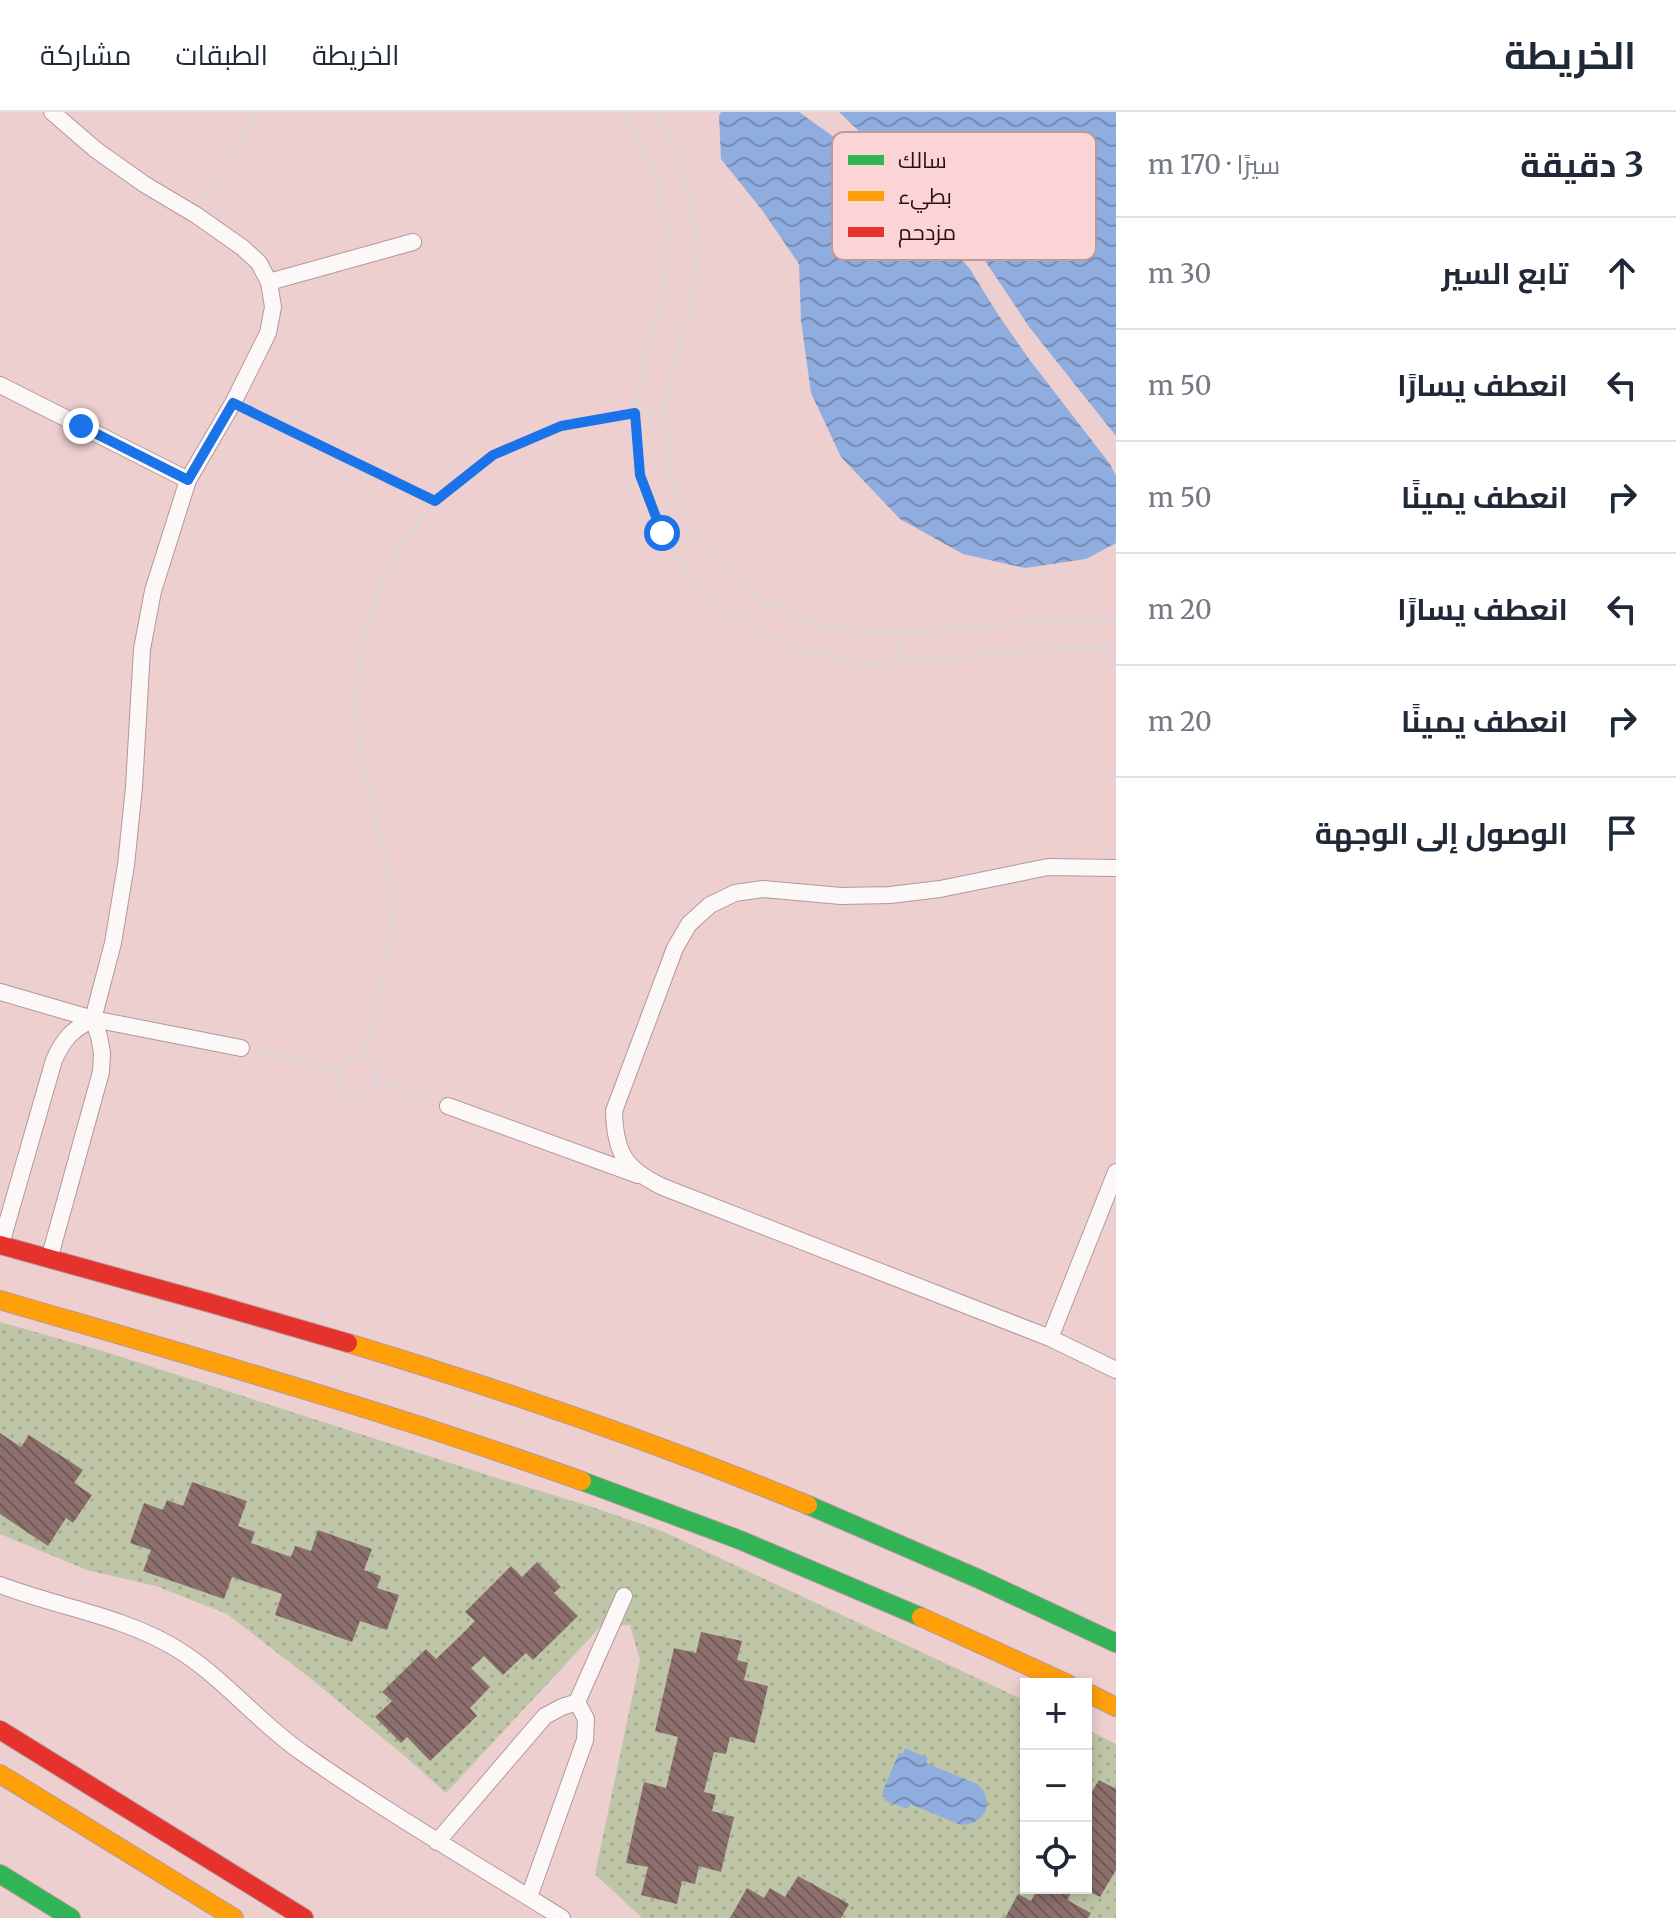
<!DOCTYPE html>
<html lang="ar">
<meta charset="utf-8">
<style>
:root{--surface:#fff;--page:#f6f6f7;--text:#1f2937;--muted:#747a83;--line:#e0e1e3}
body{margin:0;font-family:Merriweather,Cairo,serif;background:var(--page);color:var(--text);direction:rtl}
.controls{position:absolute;right:24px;bottom:24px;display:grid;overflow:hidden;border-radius:0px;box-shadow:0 4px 12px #0003}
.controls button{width:72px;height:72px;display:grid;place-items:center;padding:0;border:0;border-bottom:2px solid var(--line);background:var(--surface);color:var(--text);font:40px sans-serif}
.stop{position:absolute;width:24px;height:24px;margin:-18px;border:6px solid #1a73e8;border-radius:50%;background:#fff}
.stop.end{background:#1a73e8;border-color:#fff;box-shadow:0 2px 8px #0008}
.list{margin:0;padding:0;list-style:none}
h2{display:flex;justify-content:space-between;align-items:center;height:104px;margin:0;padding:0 32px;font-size:34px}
h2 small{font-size:26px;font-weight:400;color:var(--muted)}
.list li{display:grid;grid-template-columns:52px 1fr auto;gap:24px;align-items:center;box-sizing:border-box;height:112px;padding:0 32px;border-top:2px solid var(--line)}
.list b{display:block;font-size:30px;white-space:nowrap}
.list em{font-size:26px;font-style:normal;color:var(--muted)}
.icon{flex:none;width:44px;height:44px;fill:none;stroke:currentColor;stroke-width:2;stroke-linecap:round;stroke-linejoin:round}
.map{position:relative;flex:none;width:1116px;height:1806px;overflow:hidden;direction:ltr}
header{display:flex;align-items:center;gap:48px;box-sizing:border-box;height:112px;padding:0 40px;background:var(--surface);border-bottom:2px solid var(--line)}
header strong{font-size:38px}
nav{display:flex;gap:44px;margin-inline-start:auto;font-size:28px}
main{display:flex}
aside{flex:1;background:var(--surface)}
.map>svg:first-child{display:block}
.grass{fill:url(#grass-dots)}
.water{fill:url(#water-waves)}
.building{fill:url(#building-back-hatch)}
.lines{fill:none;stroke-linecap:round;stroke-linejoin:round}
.lane-casing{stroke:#b5979a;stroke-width:18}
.fast-casing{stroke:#b5979a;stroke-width:20}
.slow-casing{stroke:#b5979a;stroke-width:20}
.jam-casing{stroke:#b5979a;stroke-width:20}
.path{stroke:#dfd4d5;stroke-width:5;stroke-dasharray:6 4;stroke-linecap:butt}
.lane{stroke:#fcf8f8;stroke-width:16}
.fast{stroke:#30b455;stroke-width:18}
.slow{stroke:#ff9f0a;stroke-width:18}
.jam{stroke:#e5322d;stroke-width:18}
.route{stroke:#1a73e8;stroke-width:10}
.key{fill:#fbd5d6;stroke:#be999b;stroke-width:2}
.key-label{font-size:22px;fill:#2f0e12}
</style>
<header>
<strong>الخريطة</strong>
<nav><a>الخريطة</a><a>الطبقات</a><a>مشاركة</a></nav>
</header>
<main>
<aside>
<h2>3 دقيقة<small>سيرًا · 170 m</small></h2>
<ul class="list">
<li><svg class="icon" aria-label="ahead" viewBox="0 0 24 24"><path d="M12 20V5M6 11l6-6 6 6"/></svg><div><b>تابع السير</b></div><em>30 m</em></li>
<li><svg class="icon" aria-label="left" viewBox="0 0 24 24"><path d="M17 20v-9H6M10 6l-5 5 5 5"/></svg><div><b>انعطف يسارًا</b></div><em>50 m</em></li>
<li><svg class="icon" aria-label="right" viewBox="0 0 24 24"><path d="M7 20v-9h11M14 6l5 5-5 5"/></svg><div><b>انعطف يمينًا</b></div><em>50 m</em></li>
<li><svg class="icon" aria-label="left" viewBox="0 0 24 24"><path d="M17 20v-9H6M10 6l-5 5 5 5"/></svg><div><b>انعطف يسارًا</b></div><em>20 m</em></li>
<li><svg class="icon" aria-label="right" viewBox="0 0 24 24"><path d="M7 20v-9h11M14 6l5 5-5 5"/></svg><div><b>انعطف يمينًا</b></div><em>20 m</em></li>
<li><svg class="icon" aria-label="arrive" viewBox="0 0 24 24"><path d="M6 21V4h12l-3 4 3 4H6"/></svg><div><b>الوصول إلى الوجهة</b></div></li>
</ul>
</aside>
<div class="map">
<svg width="1116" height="1806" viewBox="0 0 1116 1806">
<defs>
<pattern id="grass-dots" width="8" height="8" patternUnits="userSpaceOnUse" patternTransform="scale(2)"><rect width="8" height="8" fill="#bec6a7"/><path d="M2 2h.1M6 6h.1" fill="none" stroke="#a4a98f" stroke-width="1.8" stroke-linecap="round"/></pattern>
<pattern id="water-waves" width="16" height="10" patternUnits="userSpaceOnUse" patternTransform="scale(2)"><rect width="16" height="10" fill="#8faddf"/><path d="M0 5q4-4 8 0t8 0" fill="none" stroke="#758bb3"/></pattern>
<pattern id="building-back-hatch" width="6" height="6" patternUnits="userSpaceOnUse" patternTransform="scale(2)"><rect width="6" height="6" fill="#8c706e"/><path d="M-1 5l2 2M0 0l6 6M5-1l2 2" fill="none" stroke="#735a59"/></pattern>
</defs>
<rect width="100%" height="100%" fill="#edcfd0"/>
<path class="grass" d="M0 1210 106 1240 497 1366 586 1393 662 1419 1026 1589V1776H1086V1617L1116 1632V1806H642L595 1762 640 1548 630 1513 600 1515 446 1681 407 1646 310 1566 227 1502 156 1474 87 1458 0 1422Z"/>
<path class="water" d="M721 0H799L859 43 914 95 970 157 997 201 1029 247 1110 352 1116 364V431L1086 447 1025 456 963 442 900 407 841 345 811 281 801 209 799 152 762 98 721 47 719 4Z
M839 0H1116V324L1030 216 967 122Z
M905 1636 928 1646 926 1651 977 1672C996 1688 986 1713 961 1713L910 1692 908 1697 884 1688 886 1683 882 1681 899 1641 903 1642Z"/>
<path class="building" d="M0 1321 21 1335 29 1323 83 1358 74 1371 92 1383 73 1411 66 1406 48 1434 0 1402Z
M192 1370 247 1389 238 1414 255 1420 251 1431 291 1445 295 1434 311 1439 318 1418 372 1437 364 1458 381 1464 377 1476 399 1483 387 1518 360 1509 352 1530 275 1503 282 1482 232 1465 224 1487 143 1459 151 1438 130 1431 144 1391 163 1398 167 1388 183 1394Z
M537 1450 561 1475 554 1481 578 1504 533 1548 526 1541 503 1563 484 1544 478 1550 471 1556 490 1575 470 1596 477 1604 430 1649 407 1625 401 1631 375 1605 392 1589 382 1580 426 1537 436 1547 456 1528 475 1509 465 1500 511 1454 522 1465Z
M701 1520 742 1529 737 1548 748 1551 744 1568 768 1574 755 1631 730 1625 726 1642 714 1640 704 1680 716 1683 712 1699 734 1705 721 1760 699 1754 695 1772 682 1769 677 1792 641 1783 648 1755 626 1751 644 1670 666 1676 678 1625 655 1619 674 1536 696 1541Z
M1099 1668 1116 1677V1758L1100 1785 1086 1778V1685L1088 1686Z
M798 1764 849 1792 841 1806H730L747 1776 764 1786 770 1776 785 1785Z
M1038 1776H1074L1067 1788 1091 1801 1088 1806H1005L1018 1782 1031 1789Z"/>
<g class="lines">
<g class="lane-casing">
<path id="lane" d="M269 170 413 130
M0 273 188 368
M1116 756 1048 755 940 777 890 783 841 784 763 777 735 781 710 793 689 812 675 836 614 999C615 1041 625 1057 663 1075L1050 1226 1116 1258
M0 880 93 907 241 936
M448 994 638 1063
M1 1132 54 948C64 926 72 918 93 907
M50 1144 101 960 102 941 99 924 93 907 113 831 126 753 134 675 142 537 153 479 188 368 233 291 268 221 273 195 269 170 259 151 243 136 196 103 144 72 96 38 52 0
M1050 1226 1116 1060
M0 1473C57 1495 118 1503 172 1534 222 1563 257 1610 304 1642 388 1701 476 1752 562 1806
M577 1590 624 1484
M437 1730 545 1604 562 1595 577 1590 586 1607 585 1628 529 1785"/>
</g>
<g class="fast-casing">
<path id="fast" d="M582 1369 740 1428 921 1505
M808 1393 979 1467 1116 1531
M0 1762 71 1806"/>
</g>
<g class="slow-casing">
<path id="slow" d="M0 1188C195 1245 390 1300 582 1369
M348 1231C504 1278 657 1331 808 1393
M921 1505 1068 1572
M1086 1580 1116 1595
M0 1662 234 1806"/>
</g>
<g class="jam-casing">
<path id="jam" d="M0 1133 210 1191 348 1231
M0 1618 304 1806"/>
</g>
<path class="path" d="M624 0 655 62 667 121 664 180 645 242 635 301 640 363 662 421 697 472 744 512 801 539 862 551 948 547 1054 536 1116 538
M658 0 682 53 696 118 693 185 674 249 664 302 669 356 688 408 719 453 761 488 810 511 864 521 946 518 1053 507 1116 509
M207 85 258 0
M252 300 435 389
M899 520 900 549
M261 940 338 957
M362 944 381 877 391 814 388 754 360 642 356 588 362 534 377 481 402 433 435 389 493 343 561 314 635 301 664 302
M337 964a20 20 0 1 1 40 0a20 20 0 1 1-40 0Z
M376 969 428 988"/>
<use href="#lane" class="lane"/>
<use href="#fast" class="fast"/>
<use href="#slow" class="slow"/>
<use href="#jam" class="jam"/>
</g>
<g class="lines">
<path class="route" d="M81 314 188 368 233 291 435 389 493 343 561 314 635 301 640 363 662 421"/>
</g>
<rect x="832" y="20" width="264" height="128" rx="12" class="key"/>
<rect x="848" y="43" width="36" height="10" fill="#30b455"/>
<rect x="848" y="79" width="36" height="10" fill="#ff9f0a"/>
<rect x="848" y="115" width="36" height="10" fill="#e5322d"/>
<g class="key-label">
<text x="898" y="56">سالك</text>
<text x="898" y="92">بطيء</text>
<text x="898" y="128">مزدحم</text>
</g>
</svg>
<div class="controls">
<button>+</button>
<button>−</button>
<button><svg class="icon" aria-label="locate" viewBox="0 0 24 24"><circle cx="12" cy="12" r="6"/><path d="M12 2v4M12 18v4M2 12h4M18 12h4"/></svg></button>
</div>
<div class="stop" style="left:662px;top:421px"></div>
<div class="stop end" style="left:81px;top:314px"></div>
</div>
</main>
